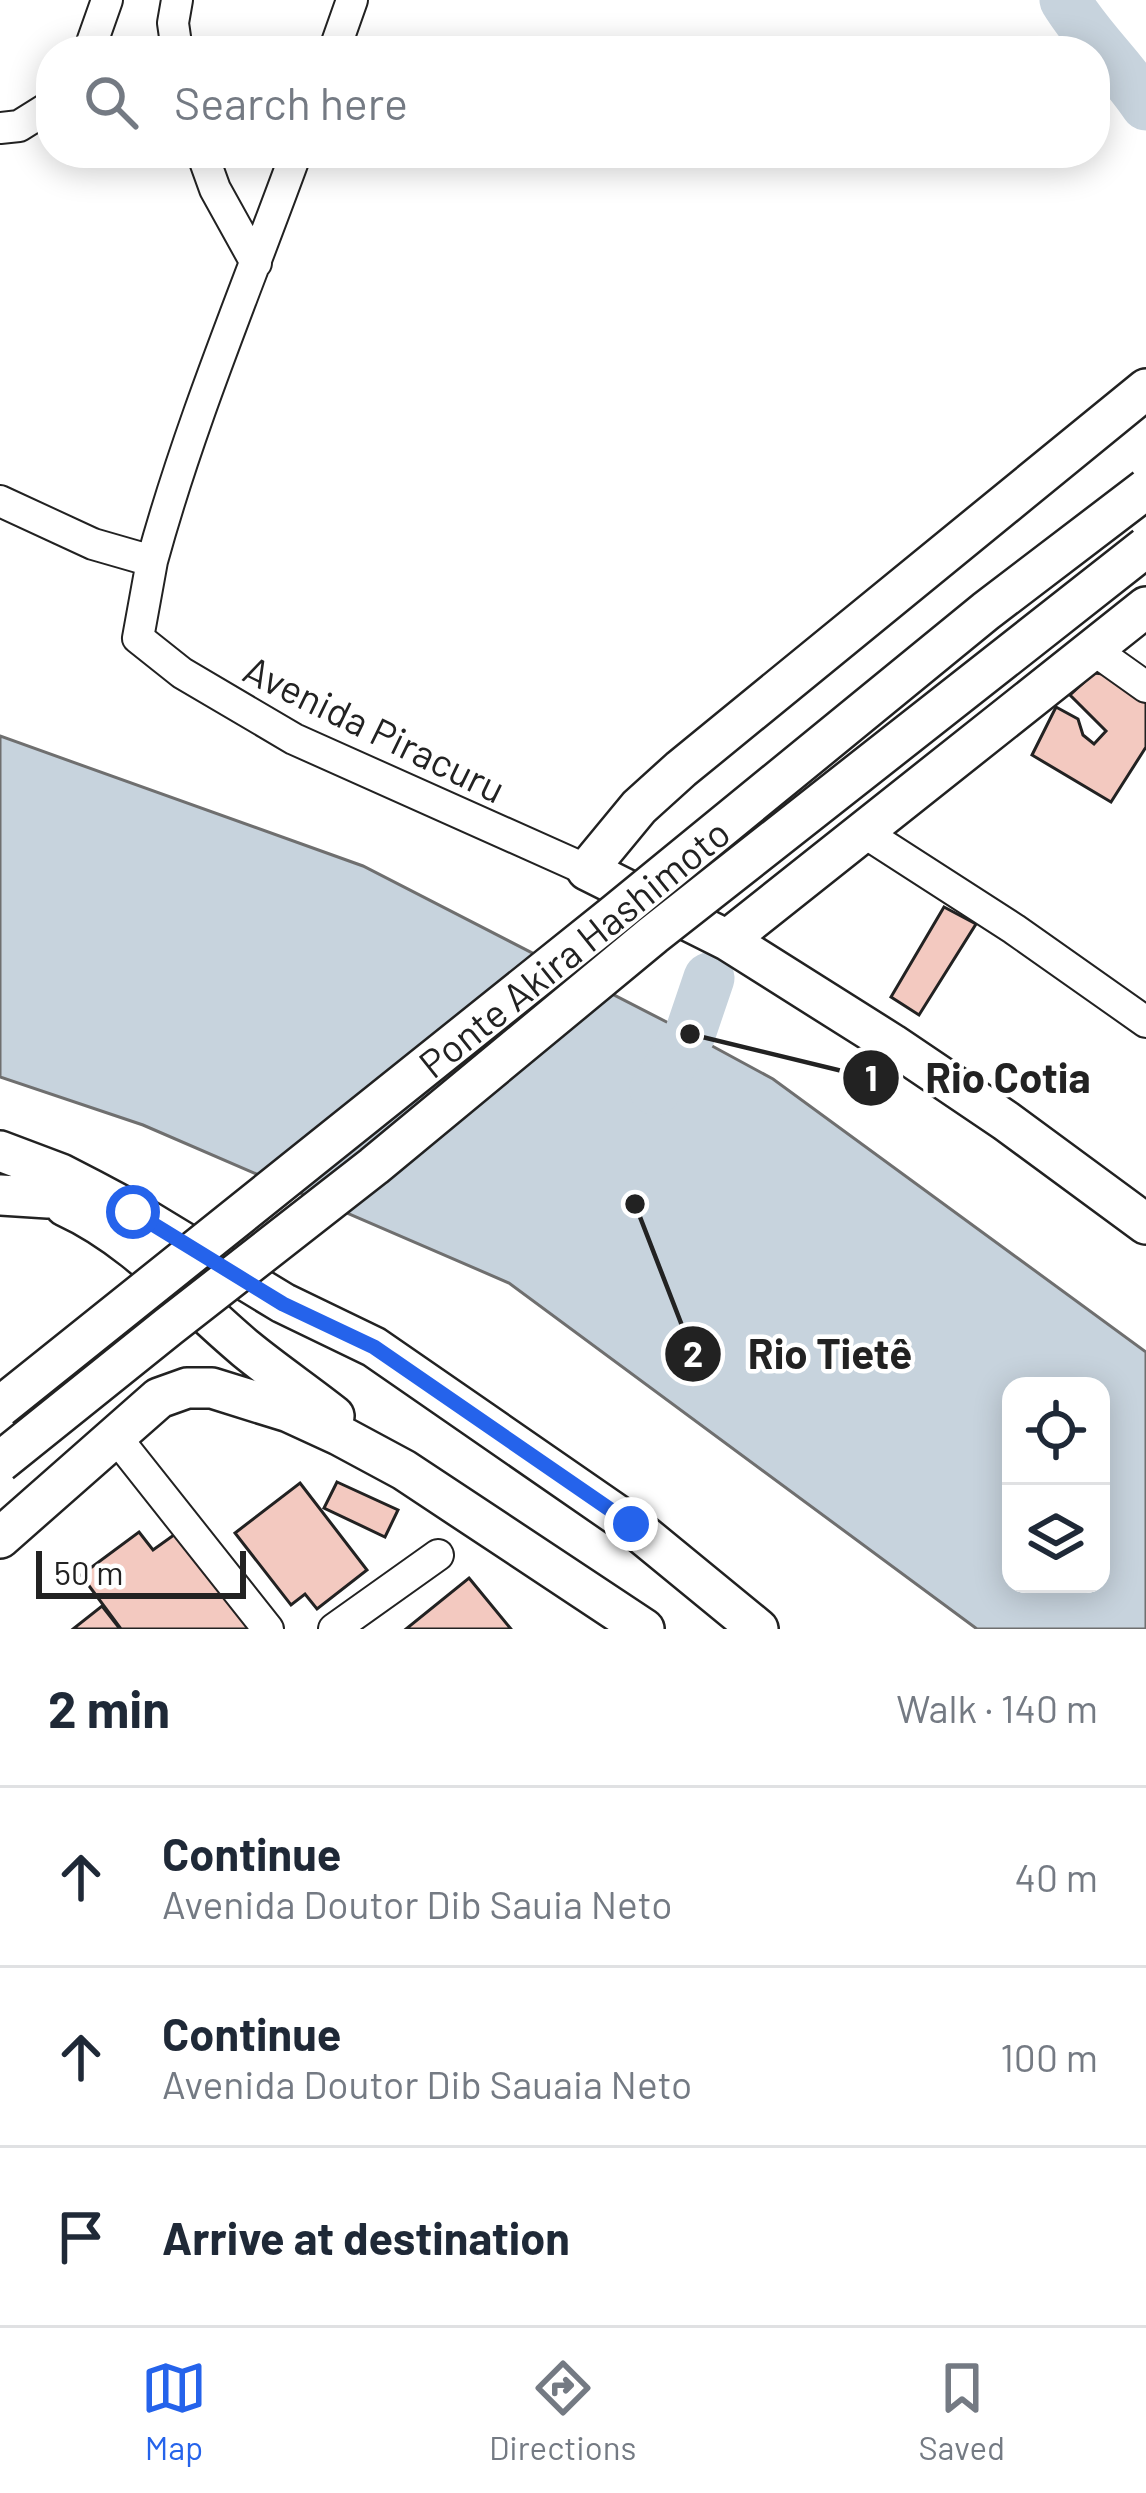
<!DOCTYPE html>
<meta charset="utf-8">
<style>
:root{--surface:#fff;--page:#f6f6f7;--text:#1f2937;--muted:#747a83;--line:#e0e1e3;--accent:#2563eb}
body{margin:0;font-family:Barlow,sans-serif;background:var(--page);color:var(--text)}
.controls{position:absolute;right:36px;bottom:36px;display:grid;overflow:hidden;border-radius:24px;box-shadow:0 6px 30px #0003}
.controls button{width:108px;height:108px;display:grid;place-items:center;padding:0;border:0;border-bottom:3px solid var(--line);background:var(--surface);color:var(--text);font:60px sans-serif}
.scale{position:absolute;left:36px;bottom:30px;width:210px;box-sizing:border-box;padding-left:12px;border:6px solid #222;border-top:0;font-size:33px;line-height:42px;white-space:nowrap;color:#222;-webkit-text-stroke:9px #fff;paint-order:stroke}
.stop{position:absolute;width:36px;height:36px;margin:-27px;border:9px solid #2563eb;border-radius:50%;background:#fff}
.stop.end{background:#2563eb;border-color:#fff;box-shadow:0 3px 12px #0008}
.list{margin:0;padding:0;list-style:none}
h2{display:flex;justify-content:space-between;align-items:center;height:156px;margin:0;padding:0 48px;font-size:51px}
h2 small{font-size:39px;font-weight:400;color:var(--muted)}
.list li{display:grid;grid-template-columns:78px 1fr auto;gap:36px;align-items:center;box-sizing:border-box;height:180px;padding:0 48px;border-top:3px solid var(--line)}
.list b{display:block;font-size:45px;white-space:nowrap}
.list p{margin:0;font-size:39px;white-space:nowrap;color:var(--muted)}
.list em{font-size:39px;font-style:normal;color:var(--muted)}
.icon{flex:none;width:66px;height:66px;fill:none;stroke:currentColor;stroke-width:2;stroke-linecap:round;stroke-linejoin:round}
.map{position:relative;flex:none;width:1146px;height:1629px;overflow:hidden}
.search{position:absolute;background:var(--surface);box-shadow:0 6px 30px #0003;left:36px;right:36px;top:36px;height:132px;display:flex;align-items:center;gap:30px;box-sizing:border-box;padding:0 42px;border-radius:48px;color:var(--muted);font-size:45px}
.sheet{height:696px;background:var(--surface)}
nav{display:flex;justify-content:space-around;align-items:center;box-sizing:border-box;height:168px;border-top:3px solid var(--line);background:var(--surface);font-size:33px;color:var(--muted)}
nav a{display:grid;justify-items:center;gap:6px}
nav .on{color:var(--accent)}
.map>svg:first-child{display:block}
.water{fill:#c7d3dd;stroke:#6f6f6f;stroke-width:3;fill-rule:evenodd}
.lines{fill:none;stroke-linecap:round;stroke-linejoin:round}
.river{stroke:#c7d3dd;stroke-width:51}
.building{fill:#f3c9c0;stroke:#222;stroke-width:3}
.minor-casing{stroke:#222;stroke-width:34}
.major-casing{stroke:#222;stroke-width:44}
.minor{stroke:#fff;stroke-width:30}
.major{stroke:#fff;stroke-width:39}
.major-bridge-casing{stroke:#222;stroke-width:44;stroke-linecap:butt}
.major-bridge{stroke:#fff;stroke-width:39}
.route{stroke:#2563eb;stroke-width:15}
.labels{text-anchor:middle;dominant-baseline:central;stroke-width:9;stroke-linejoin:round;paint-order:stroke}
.street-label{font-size:39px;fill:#222;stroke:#fff}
.leader{fill:none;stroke:#222;stroke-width:4.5}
.callout-dot{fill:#222;stroke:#fff;stroke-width:4.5}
.mark-label{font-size:36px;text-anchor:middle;font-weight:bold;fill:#fff}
.callout-label{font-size:42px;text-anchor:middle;font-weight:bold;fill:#222;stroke:#fff;stroke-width:9;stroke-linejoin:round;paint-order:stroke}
</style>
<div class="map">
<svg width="1146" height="1629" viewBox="0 0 1146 1629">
<rect width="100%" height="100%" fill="#fff"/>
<path class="water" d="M0 736 363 866 690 1034 773 1079 1146 1352V1629H977L509 1283 143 1125 0 1077ZM1011 1386H1101V1584H1011Z"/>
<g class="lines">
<path class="river" d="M1065 0C1088 38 1121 68 1146 105
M655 1090 690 1034 709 978"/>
</g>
<path class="building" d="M1094 673 1113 675 1146 703V747L1111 802 1032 755 1056 707 1078 719 1083 735 1094 744 1106 731 1070 695Z
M944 907 976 924 919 1015 891 997Z
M337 1482 398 1510 385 1537 324 1508Z
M300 1483 367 1570 317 1609 305 1594 291 1605 235 1533Z
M139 1532 153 1550 178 1532 251 1629H121L81 1575Z
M469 1578 511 1629H406Z
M102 1606 120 1629H73Z"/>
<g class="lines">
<g class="minor-casing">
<path id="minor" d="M89 51 107 0
M177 51 173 23 177 0
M334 51 352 0
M0 128 19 126 51 106
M202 153 215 189 256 263
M0 501 93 544 152 561 138 638 182 673 294 739 587 870
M152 561C190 422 247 288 296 153
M1094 650 1146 687
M862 831 1014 929 1146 1022
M115 1436 268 1629
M334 1629 438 1555"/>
</g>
<g class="major-casing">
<path id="major" d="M1146 389 681 769 639 807 587 870 727 940 892 1044 1006 1121 1146 1224
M727 940 1146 607
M0 1151 61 1174 92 1190 133 1212 283 1303 374 1347 630 1524 758 1629
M0 1195 48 1198
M65 1206C137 1239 186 1299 246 1349 274 1372 305 1393 334 1416
M0 1538 159 1398 187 1388H212L289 1412 339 1435 404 1470 644 1629"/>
</g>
<use href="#minor" class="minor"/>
<use href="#major" class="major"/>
<g class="major-bridge-casing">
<g id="major-bridge">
<path id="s1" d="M0 1407 613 916 986 611 1146 489"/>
<path d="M0 1462 168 1327 374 1166 653 935 1146 547"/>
</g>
</g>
<use href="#major-bridge" class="major-bridge"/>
</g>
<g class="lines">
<path class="route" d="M133 1212 283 1304 374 1347 631 1524"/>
</g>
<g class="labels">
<g class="street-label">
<text transform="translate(375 728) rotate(26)">Avenida Piracuru</text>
<text stroke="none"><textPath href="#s1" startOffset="735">Ponte Akira Hashimoto</textPath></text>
</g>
</g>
<path class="leader" d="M690 1034L871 1078M635 1204L693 1354"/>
<g class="callout-dot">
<circle cx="690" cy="1034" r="12"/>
<circle cx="635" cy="1204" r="12"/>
<circle cx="871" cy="1078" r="30"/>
<circle cx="693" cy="1354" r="30"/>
</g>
<g class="mark-label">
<text x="871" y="1091">1</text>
<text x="693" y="1367">2</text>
</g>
<g class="callout-label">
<text x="1008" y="1093">Rio Cotia</text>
<text x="830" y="1369">Rio Tietê</text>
</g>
</svg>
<div class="controls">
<button><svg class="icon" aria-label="locate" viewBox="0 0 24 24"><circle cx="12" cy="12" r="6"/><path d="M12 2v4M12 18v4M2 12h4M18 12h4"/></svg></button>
<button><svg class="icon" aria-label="layers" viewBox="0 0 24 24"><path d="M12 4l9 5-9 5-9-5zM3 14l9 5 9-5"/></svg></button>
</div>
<div class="scale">50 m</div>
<div class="stop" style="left:133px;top:1212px"></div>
<div class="stop end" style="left:631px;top:1524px"></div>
<div class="search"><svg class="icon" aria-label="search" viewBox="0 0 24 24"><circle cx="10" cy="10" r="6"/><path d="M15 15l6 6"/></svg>Search here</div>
</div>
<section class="sheet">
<h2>2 min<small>Walk · 140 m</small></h2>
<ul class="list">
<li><svg class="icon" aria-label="ahead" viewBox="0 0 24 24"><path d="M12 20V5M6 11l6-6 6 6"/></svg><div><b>Continue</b><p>Avenida Doutor Dib Sauia Neto</p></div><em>40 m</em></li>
<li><svg class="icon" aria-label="ahead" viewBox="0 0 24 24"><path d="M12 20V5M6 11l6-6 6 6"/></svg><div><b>Continue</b><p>Avenida Doutor Dib Sauaia Neto</p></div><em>100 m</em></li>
<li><svg class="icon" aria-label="arrive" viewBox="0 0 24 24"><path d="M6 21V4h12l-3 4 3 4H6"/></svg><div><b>Arrive at destination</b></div></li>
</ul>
</section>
<nav>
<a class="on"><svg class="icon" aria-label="map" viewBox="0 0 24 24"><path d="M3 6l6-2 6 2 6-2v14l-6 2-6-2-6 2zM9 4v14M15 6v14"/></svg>Map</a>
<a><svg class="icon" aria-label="directions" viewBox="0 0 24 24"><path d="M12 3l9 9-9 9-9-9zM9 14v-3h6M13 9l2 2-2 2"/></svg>Directions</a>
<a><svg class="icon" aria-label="saved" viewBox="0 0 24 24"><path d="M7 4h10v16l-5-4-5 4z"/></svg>Saved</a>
</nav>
